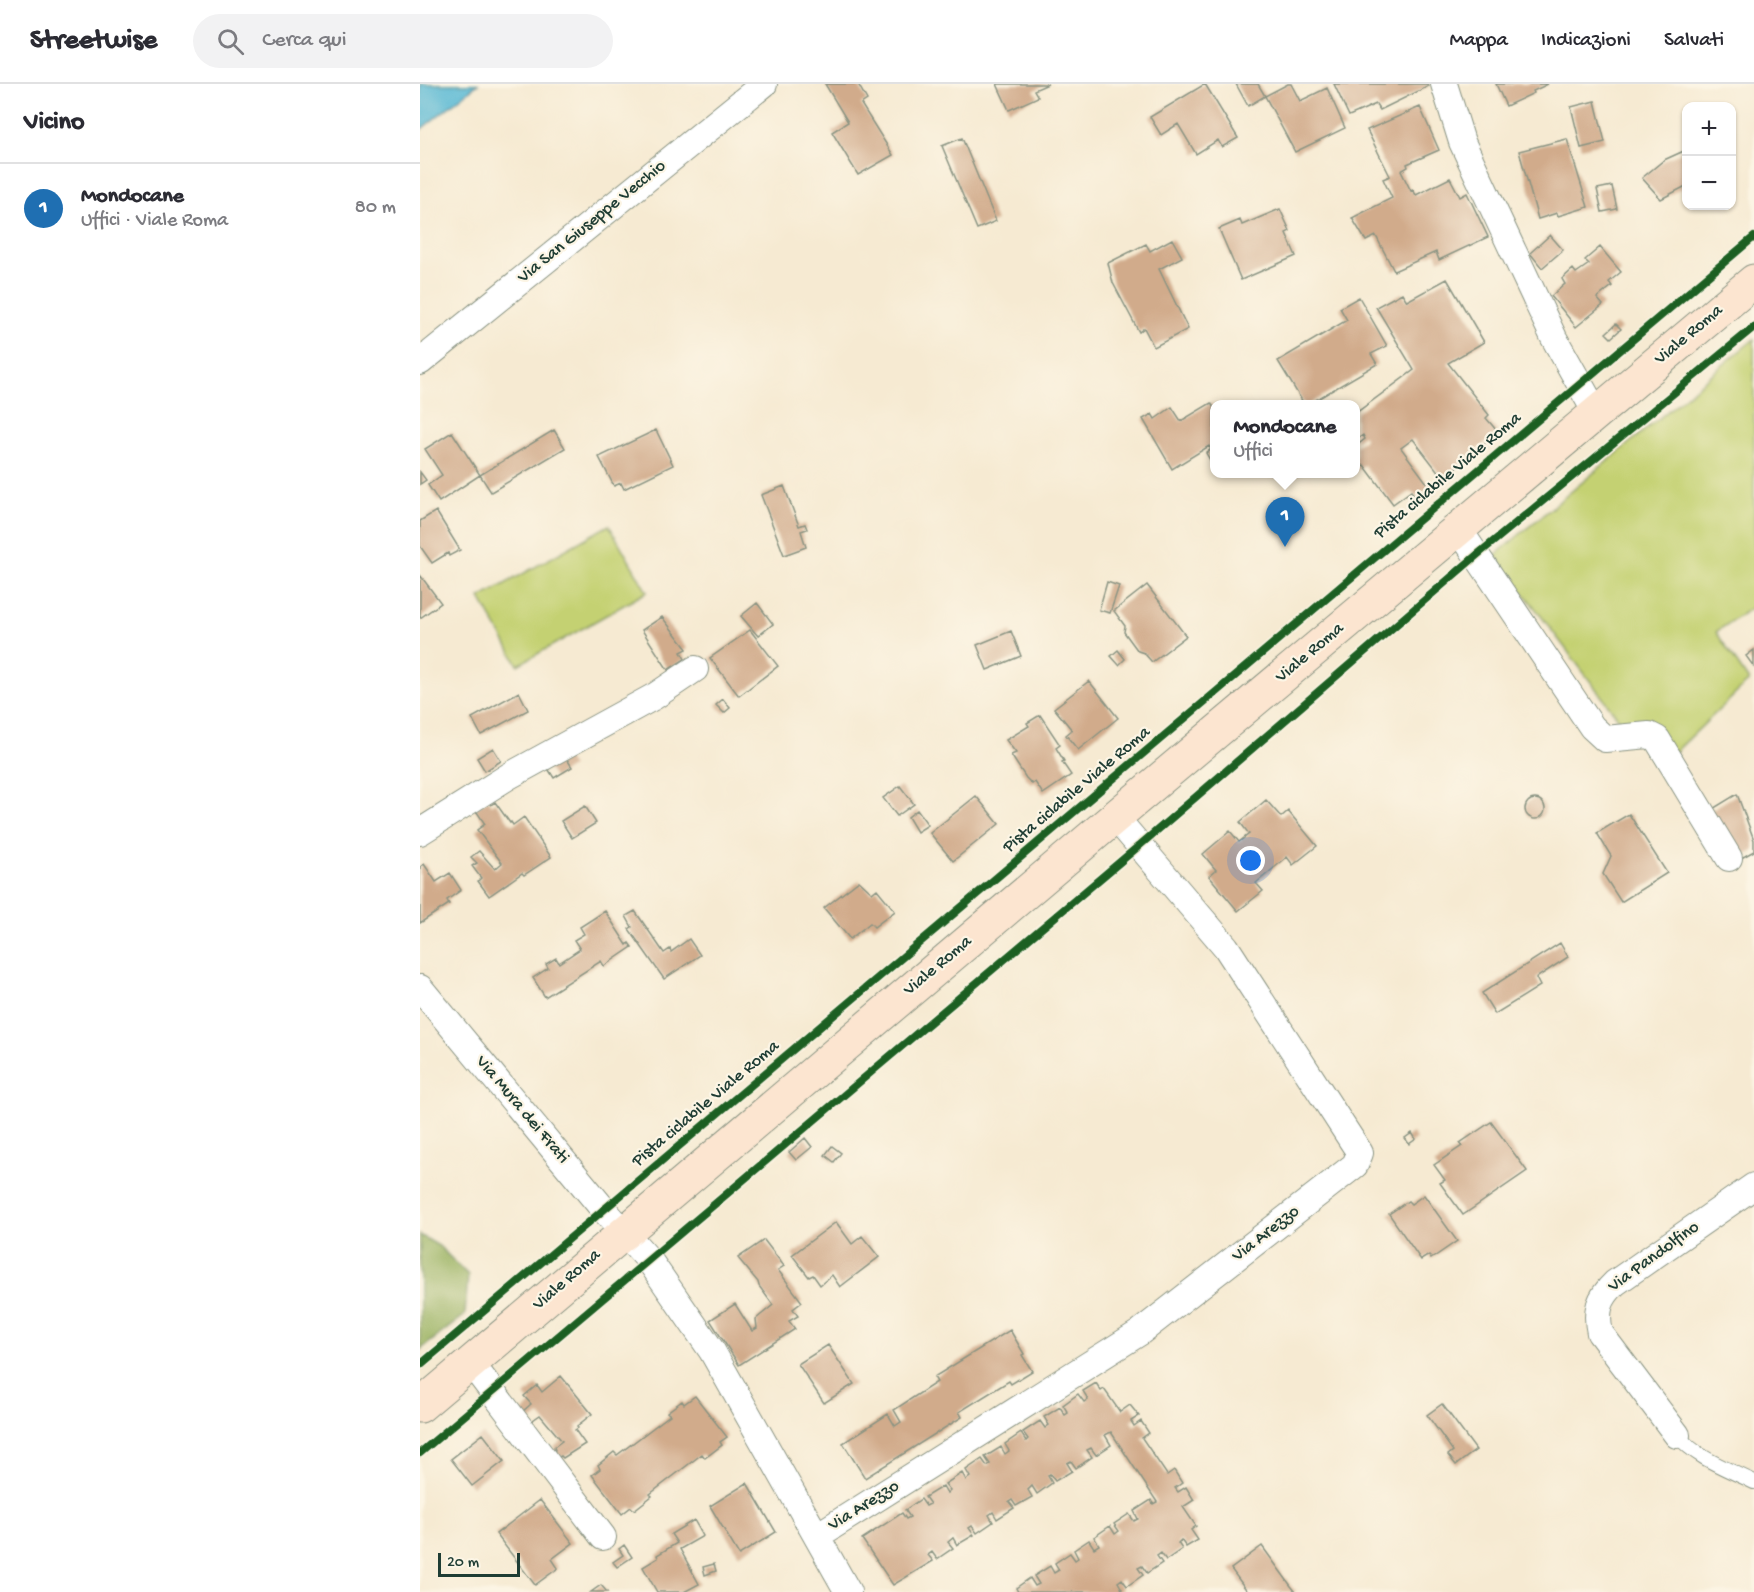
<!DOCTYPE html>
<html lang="it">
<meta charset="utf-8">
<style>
:root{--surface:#fff;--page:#f2f2f3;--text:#2b2b33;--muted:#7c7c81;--line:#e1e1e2;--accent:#1f6fb2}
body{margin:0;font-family:"Gochi Hand",sans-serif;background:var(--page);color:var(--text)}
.controls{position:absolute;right:18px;top:18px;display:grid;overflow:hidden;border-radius:12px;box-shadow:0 2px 4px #0004}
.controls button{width:54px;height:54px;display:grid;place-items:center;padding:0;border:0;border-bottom:2px solid var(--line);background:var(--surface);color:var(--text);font:30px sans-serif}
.scale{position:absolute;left:18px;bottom:15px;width:82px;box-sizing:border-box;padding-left:6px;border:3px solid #1f3d34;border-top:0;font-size:16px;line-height:21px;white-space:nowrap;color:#1f3d34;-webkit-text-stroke:4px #fcf5e5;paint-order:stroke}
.you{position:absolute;left:831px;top:777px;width:21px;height:21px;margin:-15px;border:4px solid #fff;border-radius:50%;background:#1a73e8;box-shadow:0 0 0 9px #1a73e833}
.badge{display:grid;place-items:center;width:39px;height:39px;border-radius:50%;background:var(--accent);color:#fff;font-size:20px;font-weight:700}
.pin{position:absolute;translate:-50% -50px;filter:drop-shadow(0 2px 3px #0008)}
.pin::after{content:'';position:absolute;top:32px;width:21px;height:18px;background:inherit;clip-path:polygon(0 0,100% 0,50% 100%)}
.popup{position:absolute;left:790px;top:316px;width:150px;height:78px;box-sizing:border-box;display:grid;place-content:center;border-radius:12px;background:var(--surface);filter:drop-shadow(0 2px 4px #0005);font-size:20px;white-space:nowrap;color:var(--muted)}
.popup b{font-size:22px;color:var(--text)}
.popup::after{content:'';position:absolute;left:50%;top:100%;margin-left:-12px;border:12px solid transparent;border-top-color:var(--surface)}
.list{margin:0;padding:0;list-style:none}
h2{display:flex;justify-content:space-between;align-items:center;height:78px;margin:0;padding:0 24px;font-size:26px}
h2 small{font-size:20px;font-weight:400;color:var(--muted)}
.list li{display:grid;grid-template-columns:39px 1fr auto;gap:18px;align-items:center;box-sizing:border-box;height:90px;padding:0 24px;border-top:2px solid var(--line)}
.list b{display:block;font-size:22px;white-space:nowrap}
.list p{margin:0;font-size:20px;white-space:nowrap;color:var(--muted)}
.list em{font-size:20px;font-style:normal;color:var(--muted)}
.icon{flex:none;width:33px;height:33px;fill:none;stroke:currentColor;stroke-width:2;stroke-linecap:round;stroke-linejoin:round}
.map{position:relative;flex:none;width:1334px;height:1508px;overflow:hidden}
header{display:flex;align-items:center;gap:36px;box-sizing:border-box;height:84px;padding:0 30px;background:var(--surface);border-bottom:2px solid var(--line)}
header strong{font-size:28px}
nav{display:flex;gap:33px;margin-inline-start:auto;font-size:21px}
.search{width:420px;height:54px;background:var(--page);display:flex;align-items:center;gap:15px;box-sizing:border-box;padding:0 21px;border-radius:33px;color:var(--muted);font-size:22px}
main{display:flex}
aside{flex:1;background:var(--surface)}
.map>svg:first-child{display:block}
.green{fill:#c4d172;stroke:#728753;stroke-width:1.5}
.forest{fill:#9bb364;stroke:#5d784c;stroke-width:1.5}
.water{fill:#56b8d4;stroke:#3a7a84;stroke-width:1.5}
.building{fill:#d1ab8b}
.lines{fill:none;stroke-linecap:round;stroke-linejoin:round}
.lane-casing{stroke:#8a9483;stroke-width:16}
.street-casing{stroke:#8a9483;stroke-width:28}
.secondary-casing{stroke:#8a9483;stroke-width:35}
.lane{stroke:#fff;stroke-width:14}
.street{stroke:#fff;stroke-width:26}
.secondary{stroke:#fce5d0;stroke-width:33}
.cycleway-casing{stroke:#fcf5e5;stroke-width:11}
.cycleway{stroke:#1b5e20;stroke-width:8}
.labels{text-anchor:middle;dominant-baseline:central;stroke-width:4.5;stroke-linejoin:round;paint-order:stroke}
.street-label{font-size:18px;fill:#1f3d34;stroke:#fcf5e5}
</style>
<header>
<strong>Streetwise</strong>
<div class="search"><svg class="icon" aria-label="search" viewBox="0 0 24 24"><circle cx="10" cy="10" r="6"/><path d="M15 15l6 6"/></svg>Cerca qui</div>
<nav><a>Mappa</a><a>Indicazioni</a><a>Salvati</a></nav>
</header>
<main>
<aside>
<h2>Vicino<small></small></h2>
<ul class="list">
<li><span class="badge">1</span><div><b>Mondocane</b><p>Uffici · Viale Roma</p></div><em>80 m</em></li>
</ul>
</aside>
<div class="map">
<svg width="1334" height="1508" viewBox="0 0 1334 1508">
<rect width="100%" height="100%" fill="#fcf5e5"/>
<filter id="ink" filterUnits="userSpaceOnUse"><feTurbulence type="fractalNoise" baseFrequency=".0167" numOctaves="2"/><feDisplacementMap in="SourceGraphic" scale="12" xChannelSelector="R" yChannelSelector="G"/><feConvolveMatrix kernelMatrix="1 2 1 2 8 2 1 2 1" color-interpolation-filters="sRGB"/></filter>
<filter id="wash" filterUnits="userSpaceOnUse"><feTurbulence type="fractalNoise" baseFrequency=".008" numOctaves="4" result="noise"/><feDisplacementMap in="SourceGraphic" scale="24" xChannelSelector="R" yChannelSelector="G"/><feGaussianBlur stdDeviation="1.35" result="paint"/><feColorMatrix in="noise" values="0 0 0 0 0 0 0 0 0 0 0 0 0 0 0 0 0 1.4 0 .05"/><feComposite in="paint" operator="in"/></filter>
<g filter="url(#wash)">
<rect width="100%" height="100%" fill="#f6ead2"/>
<path class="green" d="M1334 255V522L1296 548 1329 597 1253 670 1207 646 1075 471Z
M189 441 227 508 98 581 60 514Z"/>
<path class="forest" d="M0 1151 19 1162 48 1191 45 1231 0 1266Z"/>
<path class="water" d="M0 0H58L0 46Z"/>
<g id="blocks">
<path class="building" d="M405 0H438L447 16 441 20 473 71 438 91 412 48 428 38Z
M577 0H628L614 6 618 13 589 26Z
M785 0 818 54 802 63 798 56 776 70 758 40 741 51 730 33Z
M816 0H838L845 12 828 22Z
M868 0H871L880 17 907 4 925 44 875 68 845 12Z
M914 0H1008L1009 2 960 26 956 20 929 32Z
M1076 0H1128L1113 7 1114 9 1086 22Z
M1175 17 1185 58 1161 64 1151 23Z
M1000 23 1019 66 987 80 988 83 981 87 991 107 993 106 996 111 1030 94 1040 113 1047 109 1068 153 1019 176 1016 168 974 187 956 152 946 157 932 134 972 114 963 95 970 92 947 46Z
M542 54 576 137 557 145 522 62Z
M1147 55 1168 123 1138 132 1137 129 1118 135 1099 67Z
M1266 66V102L1241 115 1222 94 1244 76Z
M1192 102 1197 125 1182 128 1177 105Z
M860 125 870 147 866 149 876 172 821 196 799 145 820 136 822 141Z
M1130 151 1143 166 1122 184 1110 169Z
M752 155 762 173 739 185 768 245 734 263 724 244 719 248 693 199 688 179 726 160 730 167Z
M1180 163 1201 188 1189 198 1192 202 1177 214 1183 221 1156 243 1131 212 1145 200 1142 195 1153 185 1156 189 1169 180 1165 176Z
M1027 195 1064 258 1028 279 1069 331 1066 334 1078 348 1023 394 993 355 981 364 1010 403 996 413 991 407 973 420 944 381 936 387V362L945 355 943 351 936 356V329L994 286 956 223 982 209 987 217Z
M939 213 967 262 951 270 957 280 889 320H884L858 277 927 236 920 224Z
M1196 240 1201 245 1191 254 1186 249Z
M791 319 794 324V383L786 369 791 365 789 362 752 385 723 335 732 330 735 335 752 323 761 337Z
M134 346 145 364 71 408 60 391Z
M236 346 253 381 204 405 201 399 194 402 179 373Z
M32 348 60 391 19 418 8 401 22 391 5 365Z
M0 388 6 396 0 400Z
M865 390H878L869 395Z
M364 402 379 442 385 440 387 445 381 447 386 463 364 471 341 411Z
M16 427 40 466 29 472 28 469 12 479 0 462V437Z
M0 491 21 519 0 534Z
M687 498 699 502 690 529 679 526Z
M727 501 766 552 732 578 724 569 718 567 704 548 705 542 694 527Z
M337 519 353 540 338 552 321 532Z
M242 533 267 565 261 568 265 575 248 586 222 546Z
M330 546 358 582 319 612 290 574Z
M591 547 601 572 567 586 557 561Z
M698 566 705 575 699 581 691 572Z
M1334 566V583L1326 572Z
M669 597 698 634 658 666 646 651 652 646 634 624Z
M99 608 108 626 61 651 52 634Z
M303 615 310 624 304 629 296 621Z
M620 631 640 661 636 664 644 677 642 678 651 691 623 710 615 698 612 700 606 694 591 671 596 669 586 656 609 642 607 639Z
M73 664 81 677 65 687 57 674Z
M143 669 152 683 134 694 125 680Z
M480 702 494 720 477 732 463 714Z
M1317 710 1334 756V767L1316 777 1286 729Z
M556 712 579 740 533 777 510 749Z
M1105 725a10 10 0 1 1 20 0a10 10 0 1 1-20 0Z
M68 716 71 721 75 718 90 739 91 738 93 741 104 733 131 773 104 791 102 789 69 812 58 797 61 794 52 782 57 779 51 773 59 767 75 785 82 779 57 746 65 740 55 725Z
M846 716 861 733 868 727 897 762 873 781 867 773 836 799 843 807 818 827 789 792 796 786 783 770 810 747 819 758 829 750 820 738Z
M165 722 176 739 152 754 141 737Z
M497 726 508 741 497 748 488 733Z
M1209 730 1247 789 1201 818 1183 790 1191 772 1177 749Z
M4 780 16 798 30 789 41 806 27 816 29 820 0 839V783Z
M439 797 452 809 457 805 475 827 454 843 450 839 430 855 404 824Z
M185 827 207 861 209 859 212 863 184 882 181 877 125 913 113 894 128 884 126 880 136 874 139 879 160 865 154 856 164 850 160 843Z
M215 827 244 869 250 865 251 868 269 855 280 871 244 895 209 845 212 843 206 832Z
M1140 859 1148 873 1116 894 1120 902 1075 930 1062 909Z
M1071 1038 1107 1087 1043 1131 1020 1099 1025 1096 1014 1081 1042 1062 1040 1059Z
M992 1049 996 1055 989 1060 985 1054Z
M385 1054 392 1063 376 1076 369 1068Z
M412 1062 421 1069 414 1078 405 1071Z
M1004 1111 1037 1157 1011 1175 1009 1171 1001 1176 969 1130 988 1117 991 1120Z
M416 1138 432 1160 442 1152 459 1173 420 1203 412 1191 400 1201 393 1191 389 1193 372 1171Z
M344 1156 364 1182 358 1186 382 1218 373 1225 378 1232 369 1237 375 1245 319 1281 290 1236 315 1220 332 1247 337 1244 336 1235 353 1221 339 1202 338 1198 318 1174Z
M590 1246 604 1270 602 1271 612 1287 591 1300 589 1297 539 1328 542 1333 445 1394 423 1359 468 1330 475 1342 481 1338 474 1326 517 1298 514 1293Z
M408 1261 434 1300 404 1319 378 1280Z
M141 1292 172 1330 157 1342 158 1344 155 1346 165 1360 143 1374 141 1372 135 1375 131 1369 135 1366 134 1363 142 1357 120 1331 110 1338 102 1328 111 1320 104 1312 117 1301 122 1308Z
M676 1299 681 1307 684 1305 700 1328 710 1321 719 1332 711 1337 714 1342 721 1337 729 1349 722 1354 747 1391 754 1386 762 1399 755 1404 758 1408 766 1403 774 1416 763 1423 776 1442 771 1446 778 1456 766 1463 761 1456 758 1459 762 1465 746 1476 741 1469 737 1472 742 1479 727 1489 722 1482 718 1484 723 1491 707 1502 702 1495 698 1498 702 1505 698 1508H598L596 1504 610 1494 615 1502 619 1500 614 1492 630 1482 634 1489 639 1486 635 1479 650 1469 655 1476 658 1474 654 1466 669 1456 674 1464 679 1461 674 1453 690 1442 695 1450 699 1447 694 1440 709 1430 714 1437 718 1435 714 1427 731 1416 733 1420 737 1418 691 1348 685 1351 691 1361 676 1371 671 1364 667 1366 672 1373 656 1384 651 1377 647 1379 652 1387 635 1397 630 1390 628 1392 632 1399 617 1410 612 1402 608 1406 612 1413 596 1422 592 1416 589 1418 594 1424 577 1435 573 1428 569 1431 573 1438 557 1449 552 1442 549 1444 554 1451 537 1461 533 1454 528 1458 533 1464 517 1475 512 1468 508 1471 513 1477 473 1501 442 1455 482 1429 486 1435 490 1433 485 1426 501 1415 506 1422 510 1420 505 1413 523 1402 527 1409 530 1406 525 1400 542 1389 546 1396 550 1393 546 1386 562 1375 567 1382 570 1380 565 1373 581 1363 585 1370 589 1367 585 1360 601 1349 606 1357 608 1355 603 1348 620 1337 625 1344 629 1341 624 1333 640 1323 645 1331 648 1329 643 1321 658 1310 664 1318 668 1315 663 1307Z
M275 1312 307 1353 300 1358 302 1361 285 1374 282 1370 230 1410 232 1412 214 1426 211 1423 202 1430 172 1391 180 1385 178 1381 194 1368 197 1371 250 1331 247 1328 262 1317 264 1320Z
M1022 1320 1056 1366 1036 1381 1028 1371 1033 1367 1007 1331Z
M63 1350 84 1377 52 1402 31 1375Z
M327 1399 356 1448 319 1471 290 1422Z
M120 1416 153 1459 132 1475 138 1484 115 1501 76 1450Z
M274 1436 283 1452 260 1465 279 1500 264 1508H237L223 1483 238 1474 237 1471 257 1459 251 1450Z
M204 1461 212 1473 197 1483 193 1478 203 1471 199 1465Z
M842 1462 871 1502 876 1508H828L811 1485Z
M294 1480 296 1487 285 1491 283 1483Z
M181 1501 187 1508H171Z"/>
</g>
</g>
<g filter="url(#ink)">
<use href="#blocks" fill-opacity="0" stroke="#8a9483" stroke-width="1.5"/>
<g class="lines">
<g class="lane-casing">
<path id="lane" d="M1257 1351C1276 1374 1308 1385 1334 1398"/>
</g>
<g class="street-casing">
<path id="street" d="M1024 0 1042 58 1134 254 1176 329
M0 278 344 0
M1038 444 1172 643 1185 655 1229 651 1237 655 1309 774
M0 748 89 692 235 612 275 585
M0 904 184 1126 229 1176 292 1267 428 1508
M51 1279 183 1453
M1257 1351 1180 1249C1175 1227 1179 1214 1195 1199L1334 1102
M397 1452 719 1249 935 1081 940 1069 806 863 695 733"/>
</g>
<g class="secondary-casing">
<path id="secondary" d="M0 1322 695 733 1334 197"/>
</g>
<use href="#lane" class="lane"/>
<use href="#street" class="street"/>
<use href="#secondary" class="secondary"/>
<g class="cycleway-casing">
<path id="cycleway" d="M0 1281 1334 153
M0 1369 720 761 1057 471 1334 243"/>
</g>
<use href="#cycleway" class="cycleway"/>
</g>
</g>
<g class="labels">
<g class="street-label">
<text transform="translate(172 138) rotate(-39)">Via San Giuseppe Vecchio</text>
<text transform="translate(1269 251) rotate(-40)">Viale Roma</text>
<text transform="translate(1028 392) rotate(-40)">Pista ciclabile Viale Roma</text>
<text transform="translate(890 569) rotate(-40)">Viale Roma</text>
<text transform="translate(657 706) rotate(-40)">Pista ciclabile Viale Roma</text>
<text transform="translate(518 882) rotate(-40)">Viale Roma</text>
<text transform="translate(286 1020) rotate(-40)">Pista ciclabile Viale Roma</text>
<text transform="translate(102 1026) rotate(50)">Via Mura dei Frati</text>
<text transform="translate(846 1150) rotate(-38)">Via Arezzo</text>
<text transform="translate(1234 1173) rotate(-36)">Via Pandolfino</text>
<text transform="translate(147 1196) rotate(-41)">Viale Roma</text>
<text transform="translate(444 1422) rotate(-32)">Via Arezzo</text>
</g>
</g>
</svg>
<div class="controls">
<button>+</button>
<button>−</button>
</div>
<div class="scale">20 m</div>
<div class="you"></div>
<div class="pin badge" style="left:865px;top:463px">1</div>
<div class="popup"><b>Mondocane</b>Uffici</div>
</div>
</main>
